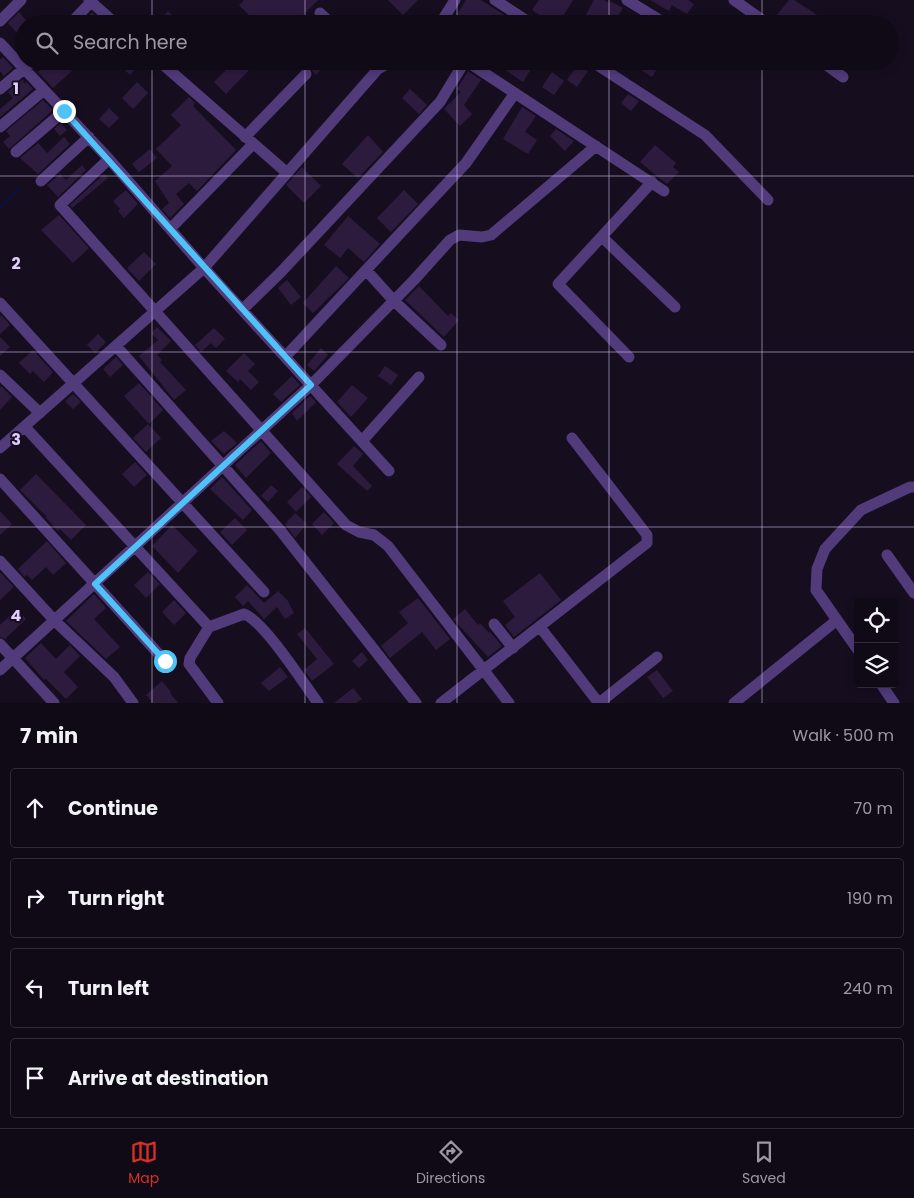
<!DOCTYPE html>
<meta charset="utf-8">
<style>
:root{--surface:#100a17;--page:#191320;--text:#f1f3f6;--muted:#9c9aa1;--line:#302b36;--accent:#d93025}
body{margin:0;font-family:Poppins,sans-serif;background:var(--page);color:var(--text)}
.controls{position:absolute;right:15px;bottom:15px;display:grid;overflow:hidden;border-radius:5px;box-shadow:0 2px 8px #0003}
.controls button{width:45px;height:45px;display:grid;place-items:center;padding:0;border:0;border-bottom:1px solid var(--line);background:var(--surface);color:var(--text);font:25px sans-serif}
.stop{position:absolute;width:15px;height:15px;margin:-11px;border:4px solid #4fc3f7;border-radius:50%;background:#fff}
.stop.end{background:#4fc3f7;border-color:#fff;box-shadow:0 1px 5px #0008}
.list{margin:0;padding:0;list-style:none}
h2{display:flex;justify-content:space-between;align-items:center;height:65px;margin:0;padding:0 20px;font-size:21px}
h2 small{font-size:16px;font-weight:400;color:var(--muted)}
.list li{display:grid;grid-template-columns:32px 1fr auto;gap:15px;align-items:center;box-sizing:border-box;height:80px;margin:0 10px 10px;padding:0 10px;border:1px solid var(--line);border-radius:5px}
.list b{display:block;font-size:19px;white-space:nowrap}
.list em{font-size:16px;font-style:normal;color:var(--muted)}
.icon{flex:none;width:28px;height:28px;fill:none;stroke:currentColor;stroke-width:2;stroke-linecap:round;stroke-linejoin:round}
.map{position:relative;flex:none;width:914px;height:703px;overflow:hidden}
.search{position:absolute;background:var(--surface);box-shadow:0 2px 8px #0003;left:15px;right:15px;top:15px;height:55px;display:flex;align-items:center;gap:12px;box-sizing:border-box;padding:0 18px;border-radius:28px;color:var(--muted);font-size:19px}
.sheet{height:425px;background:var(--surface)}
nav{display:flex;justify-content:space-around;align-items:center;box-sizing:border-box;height:70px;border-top:1px solid var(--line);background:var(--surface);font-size:14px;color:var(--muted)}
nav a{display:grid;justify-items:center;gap:2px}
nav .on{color:var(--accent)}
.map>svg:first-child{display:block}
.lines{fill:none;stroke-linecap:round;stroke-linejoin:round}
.stream{stroke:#0c0f3a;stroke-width:3}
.building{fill:#2d1b3e}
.minor{stroke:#513b7b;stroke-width:11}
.route{stroke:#4fc3f7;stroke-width:6}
.grid{fill:none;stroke:#e1cefc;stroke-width:1;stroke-opacity:0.55}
.grid-label{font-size:16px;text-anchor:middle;font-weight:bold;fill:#e1cefc;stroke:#160e1f;stroke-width:4;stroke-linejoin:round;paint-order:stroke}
</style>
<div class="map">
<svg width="914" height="703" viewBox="0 0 914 703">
<rect width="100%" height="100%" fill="#160e1f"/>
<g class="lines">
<path class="stream" d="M0 208 18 190"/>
</g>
<path class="building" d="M244 0H318L303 15 312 24H258L239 5Z
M388 0H418L403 15Z
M466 0H481L518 24H451Z
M539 0H573L558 24H552L532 10Z
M594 0H604L609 3 610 1 623 8 614 24H581Z
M650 0H688L694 4 687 14 672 5 669 11Z
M789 0H794L819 16 814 24H789L777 15Z
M168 11 181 24H156Z
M19 12 29 24H24V41L8 23Z
M92 12 104 24H81Z
M3 57 13 68 4 76 0 71V59Z
M50 61H67L74 69 53 88 38 72Z
M124 61H143L130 75 120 66Z
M235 61H258L226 94 214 82Z
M303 61H329L316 75Z
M504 61H536L523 82 501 67Z
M643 61H662L652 77 638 68Z
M578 64 588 71 577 87 567 80Z
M468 71 481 80 464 105 472 114 460 126 444 109 461 92 457 89Z
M552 72 564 81 554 95 542 87Z
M23 79 24 84 26 82 33 89 0 117V109L13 98 8 92Z
M137 82 148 93 133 109 122 98Z
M410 89 427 105 419 114 402 98Z
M628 94 639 101 631 111 621 103Z
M189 97 195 103 193 106 236 150 197 191 189 183 176 194 184 204 170 218 162 209 169 203 155 181 172 166 156 149 181 125 171 115Z
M43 100 53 110 9 149 3 142 10 136 6 131Z
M522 107 536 116 525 132 537 140 528 154 503 139Z
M109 108 119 118 109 128 99 119Z
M61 123 67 130 60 136 54 129Z
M556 129 574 141 565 151 550 136Z
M368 135 383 152 358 178 342 164Z
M64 137 70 144 38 174 20 158 38 143 47 153Z
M655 145 676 163 673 167 679 172 667 184 640 162Z
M150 149 157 158 139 172 132 164Z
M82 165 86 170 58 197 47 185 60 174 66 180Z
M302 167 321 186 304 203 286 185Z
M104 174 108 178 72 208 70 205Z
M126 190 138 204 124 218 118 211 120 209 113 201Z
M404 190 418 204 391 232 377 218Z
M59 215 89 248 73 263 41 230Z
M348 216 380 244 364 262 348 248 340 258 324 245Z
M144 252 156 264 139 281 127 268Z
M336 266 349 278 313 313 303 303Z
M287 280 301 297 291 305 278 288Z
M419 286 448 316 451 313 459 320 444 337 405 300Z
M1 315 10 325 0 334V316Z
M157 327 171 341 157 355 162 360 160 362 186 390 174 400 139 356 158 340 151 333Z
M214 328 225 339 216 348 211 343 201 352 195 345Z
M98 334 106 342 95 353 87 345Z
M0 337 10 347 0 356Z
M321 348 328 355 314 371 307 365Z
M33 350 53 372 44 382 33 371 30 374 19 363Z
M244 353 255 364 248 371 259 382 251 390 240 379 238 382 226 371Z
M116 357 123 365 110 377 103 369Z
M385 366 398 375 391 385 378 376Z
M292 376 300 385 281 402 273 394Z
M139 383 163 410 149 424 124 396Z
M352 385 368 398 351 417 337 402Z
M1 386 12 397 0 410V388Z
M73 394 81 402 73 409 65 401Z
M310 396 316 402 297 421 292 413Z
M148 424 161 438 146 452 133 438Z
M224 431 237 443 224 454 211 441Z
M261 441 271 453 246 478 235 465Z
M354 446 363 454 353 466 372 486 367 491 337 464Z
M135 462 147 475 134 487 122 474Z
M36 474 86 525 71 540 60 529 58 531 46 518 47 517 20 490Z
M222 477 252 510 243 520 210 489Z
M271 485 278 491 268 502 261 496Z
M302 487 311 497 296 512 287 502Z
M0 511 12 524 0 535Z
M324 512 334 523 322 535 312 524Z
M295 513 307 524 295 538 285 524Z
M235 518 247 530 232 545 220 532Z
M172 525 198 551 178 573 152 546Z
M47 541 66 563 53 575 46 567 32 580 27 575 24 577 18 569Z
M0 572 14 587 0 600Z
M148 572 160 584 146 598 134 585Z
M540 573 561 600 514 637 505 625 515 617 503 601Z
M247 585 264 603 278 591 288 601 294 613 285 619 277 607 264 619 248 601 243 606 235 597Z
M94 594 106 608 94 619 120 647 106 659 66 621Z
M418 598 450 639 436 650 422 632 390 658 381 646 408 623 399 612Z
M174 600 186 613 174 625 162 612Z
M17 609 26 619 5 639 0 637V625Z
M465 609 478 625 480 623 489 633 490 632 502 646 488 657 453 619Z
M305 628 334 664 312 681 304 670 317 659 297 634Z
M41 643 56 659 70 645 80 656 64 672 78 687 66 699 46 679 44 680 25 658Z
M362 652 368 660 359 668 352 661Z
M280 667 288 677 269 691 261 683Z
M657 670 673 691 663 698 647 677Z
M162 681 171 692 170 693 178 703H153L146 695Z
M353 688 362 699 356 703H334Z"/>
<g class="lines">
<path class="minor" d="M89 0 116 24
M495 0 532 24
M627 0 666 24
M734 0 768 24
M320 13 332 24
M0 21 21 0
M70 24 91 2
M440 24 455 0
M0 43 109 159 204 268 389 471
M159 61 286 172
M466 61 664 191
M591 61 705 135 768 200
M821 61 843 77
M0 89 33 61
M0 127 44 90
M245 137 306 74
M16 152 64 111
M109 159 60 205 346 525 359 532 374 535 388 546 509 703
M41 181 89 137
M171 228 253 144
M602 237 675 307
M0 303 264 592
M242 310 281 272 440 102 465 61
M441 345 394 301 366 270 466 163 515 93
M116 346 280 530 416 703
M285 357 366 270
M629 357 558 284 652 182
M0 375 40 413
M25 427 209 627 190 658 189 664 218 703
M362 441 419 377
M0 448 204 268 378 69 392 61
M0 479 165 661
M887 555 914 593
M0 561 55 621 114 677 133 703
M494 624 513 648
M209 627 244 614C264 621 304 684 318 703
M540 627 598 702
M0 644 54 703
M858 650 816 590 817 569 825 549 861 510 910 487H914
M0 670 311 385 414 280 450 240 459 235 482 237 491 235 596 146
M881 684 894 703
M441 703 647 543V535L572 438
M599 703 657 657
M734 703 837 620"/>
</g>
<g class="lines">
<path class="route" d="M64 111 311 385 95 584 165 661"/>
</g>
<path class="grid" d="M152 0V24M305 0V24M457 0V24M609 0V24M762 0V24M152 61V703M305 61V703M457 61V703M609 61V703M762 61V703M0 176H914M0 352H914M0 527H914"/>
<g class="grid-label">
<text x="16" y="94">1</text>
<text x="16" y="269">2</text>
<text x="16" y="445">3</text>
<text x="16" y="621">4</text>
</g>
</svg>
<div class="controls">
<button><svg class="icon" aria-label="locate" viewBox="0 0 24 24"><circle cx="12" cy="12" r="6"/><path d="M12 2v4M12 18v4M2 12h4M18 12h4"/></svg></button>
<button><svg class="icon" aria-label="layers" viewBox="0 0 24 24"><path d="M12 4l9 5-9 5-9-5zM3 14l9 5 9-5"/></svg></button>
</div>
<div class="stop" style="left:165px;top:661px"></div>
<div class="stop end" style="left:64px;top:111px"></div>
<div class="search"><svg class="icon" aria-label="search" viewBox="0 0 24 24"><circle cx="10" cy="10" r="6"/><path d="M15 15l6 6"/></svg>Search here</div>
</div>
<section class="sheet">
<h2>7 min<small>Walk · 500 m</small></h2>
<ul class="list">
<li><svg class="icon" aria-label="ahead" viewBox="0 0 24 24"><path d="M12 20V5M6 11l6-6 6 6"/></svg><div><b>Continue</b></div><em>70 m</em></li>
<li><svg class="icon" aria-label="right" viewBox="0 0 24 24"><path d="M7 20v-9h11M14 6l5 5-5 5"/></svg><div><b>Turn right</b></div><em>190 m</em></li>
<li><svg class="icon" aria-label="left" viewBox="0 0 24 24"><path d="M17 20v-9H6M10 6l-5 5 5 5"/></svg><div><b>Turn left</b></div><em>240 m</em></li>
<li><svg class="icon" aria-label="arrive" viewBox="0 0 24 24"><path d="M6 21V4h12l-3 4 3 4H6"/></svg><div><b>Arrive at destination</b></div></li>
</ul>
</section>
<nav>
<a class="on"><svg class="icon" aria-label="map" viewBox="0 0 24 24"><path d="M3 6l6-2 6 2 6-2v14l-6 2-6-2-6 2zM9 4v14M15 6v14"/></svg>Map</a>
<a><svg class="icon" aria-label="directions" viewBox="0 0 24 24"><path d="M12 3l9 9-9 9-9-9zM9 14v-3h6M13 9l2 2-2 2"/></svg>Directions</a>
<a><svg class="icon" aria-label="saved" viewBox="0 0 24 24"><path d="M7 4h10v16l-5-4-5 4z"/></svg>Saved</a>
</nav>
